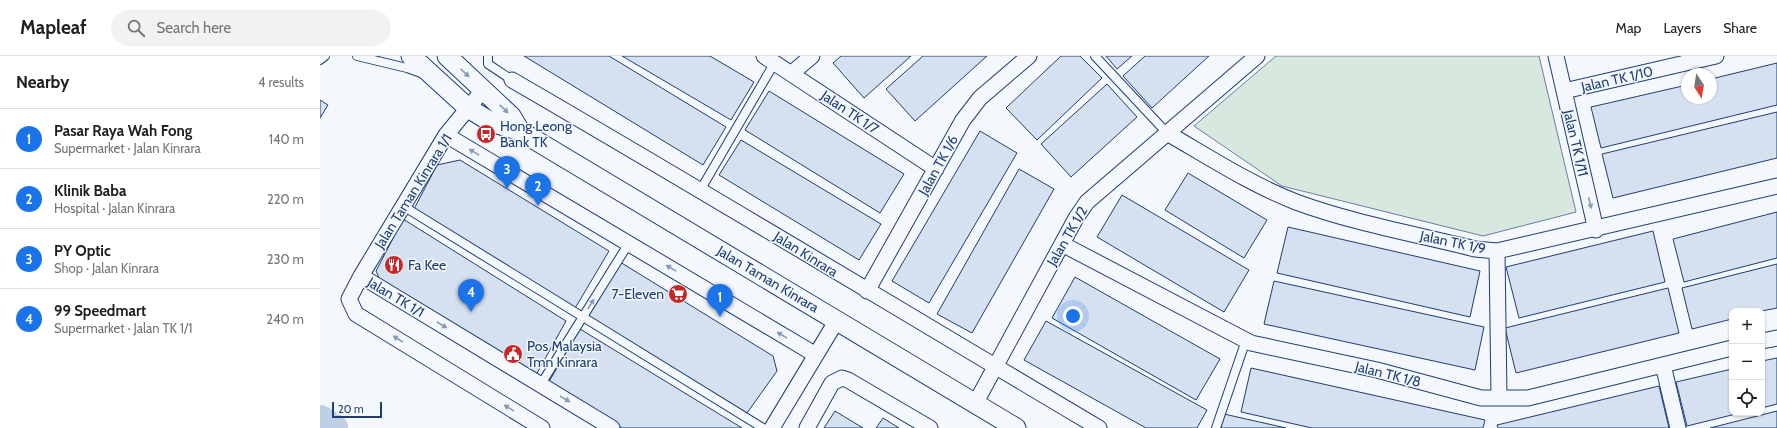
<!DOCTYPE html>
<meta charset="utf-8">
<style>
:root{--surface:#fff;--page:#f2f2f2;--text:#202124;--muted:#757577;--line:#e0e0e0;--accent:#1a73e8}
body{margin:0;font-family:Cabin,sans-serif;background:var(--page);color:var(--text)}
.controls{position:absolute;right:12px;bottom:12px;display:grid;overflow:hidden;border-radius:8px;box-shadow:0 1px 3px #0004}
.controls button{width:36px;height:36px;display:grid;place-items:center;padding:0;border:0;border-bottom:1px solid var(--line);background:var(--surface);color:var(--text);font:20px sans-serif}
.compass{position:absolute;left:1361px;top:12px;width:36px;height:36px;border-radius:50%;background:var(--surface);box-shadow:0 1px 3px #0004;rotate:168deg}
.scale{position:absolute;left:12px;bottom:10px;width:50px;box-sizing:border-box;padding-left:4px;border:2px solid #1d3f73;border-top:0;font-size:11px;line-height:14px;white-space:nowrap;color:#1d3f73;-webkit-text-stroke:3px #f4f7fb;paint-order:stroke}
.you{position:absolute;left:753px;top:260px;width:14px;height:14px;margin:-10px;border:3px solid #fff;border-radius:50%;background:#1a73e8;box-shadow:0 0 0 6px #1a73e833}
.badge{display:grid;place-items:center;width:26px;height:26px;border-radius:50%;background:var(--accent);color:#fff;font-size:13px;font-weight:700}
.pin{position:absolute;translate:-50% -33px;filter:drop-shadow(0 1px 2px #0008)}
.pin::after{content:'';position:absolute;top:21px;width:14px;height:12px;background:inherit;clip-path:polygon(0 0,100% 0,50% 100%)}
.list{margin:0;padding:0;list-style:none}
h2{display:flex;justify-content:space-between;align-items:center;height:52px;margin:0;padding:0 16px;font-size:17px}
h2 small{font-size:13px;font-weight:400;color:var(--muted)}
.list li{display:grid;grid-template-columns:26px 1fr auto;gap:12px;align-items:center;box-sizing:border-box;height:60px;padding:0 16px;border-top:1px solid var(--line)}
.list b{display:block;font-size:15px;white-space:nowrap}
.list p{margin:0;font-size:13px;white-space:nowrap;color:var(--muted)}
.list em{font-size:13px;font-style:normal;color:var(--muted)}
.icon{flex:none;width:22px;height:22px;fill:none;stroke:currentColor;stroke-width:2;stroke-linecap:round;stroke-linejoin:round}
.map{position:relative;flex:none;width:1457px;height:372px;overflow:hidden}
header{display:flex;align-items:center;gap:24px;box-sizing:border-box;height:56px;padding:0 20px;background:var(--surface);border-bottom:1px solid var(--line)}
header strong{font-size:19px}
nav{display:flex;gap:22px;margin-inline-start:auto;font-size:14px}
.search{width:280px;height:36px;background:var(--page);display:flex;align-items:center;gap:10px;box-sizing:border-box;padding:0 14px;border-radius:22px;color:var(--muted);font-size:15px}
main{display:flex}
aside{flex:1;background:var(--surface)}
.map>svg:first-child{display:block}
.green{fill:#d7e8df;stroke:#687fa3}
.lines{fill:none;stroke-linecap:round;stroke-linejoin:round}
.river{stroke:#bed0e5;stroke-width:30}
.building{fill:#d5e0f0;stroke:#1d3f73}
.service-casing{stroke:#1d3f73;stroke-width:10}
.minor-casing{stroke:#1d3f73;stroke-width:17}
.tertiary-casing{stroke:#1d3f73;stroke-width:21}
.service{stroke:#f4f7fb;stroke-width:8}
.minor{stroke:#f4f7fb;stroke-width:15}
.tertiary{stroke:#f4f7fb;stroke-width:19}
.oneway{fill:#889bb7}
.labels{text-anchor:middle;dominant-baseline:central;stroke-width:3;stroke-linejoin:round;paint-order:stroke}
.street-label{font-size:14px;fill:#1d3f73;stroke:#f4f7fb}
.poi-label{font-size:14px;fill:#1d3f73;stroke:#f4f7fb;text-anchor:start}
</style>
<header>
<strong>Mapleaf</strong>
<div class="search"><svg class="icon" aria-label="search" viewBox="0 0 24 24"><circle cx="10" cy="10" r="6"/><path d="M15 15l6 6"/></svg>Search here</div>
<nav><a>Map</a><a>Layers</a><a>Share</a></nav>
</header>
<main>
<aside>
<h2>Nearby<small>4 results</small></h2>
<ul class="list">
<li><span class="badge">1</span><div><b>Pasar Raya Wah Fong</b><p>Supermarket · Jalan Kinrara</p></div><em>140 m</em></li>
<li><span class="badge">2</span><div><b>Klinik Baba</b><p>Hospital · Jalan Kinrara</p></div><em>220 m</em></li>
<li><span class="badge">3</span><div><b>PY Optic</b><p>Shop · Jalan Kinrara</p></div><em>230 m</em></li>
<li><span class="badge">4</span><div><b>99 Speedmart</b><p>Supermarket · Jalan TK 1/1</p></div><em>240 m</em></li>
</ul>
</aside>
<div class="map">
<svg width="1457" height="372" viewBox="0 0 1457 372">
<rect width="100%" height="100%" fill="#f4f7fb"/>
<path class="green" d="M956 0H1219L1256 156 1163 180 962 130 874 70Z"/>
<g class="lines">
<path class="river" d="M0 364 13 372"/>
</g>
<path class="building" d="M204 0H289L406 71 383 109Z
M302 0H390L434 26 411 64Z
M521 0H591L544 42 513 7Z
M603 0H667L595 65 566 33Z
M741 0H760L782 22 717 84 686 52Z
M786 0H812L797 13Z
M825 0H889L832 52 803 20Z
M1457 7V49L1281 92 1271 51 1367 29V42H1391V23Z
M787 28 817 61 751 121 721 88Z
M449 35 584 118 560 157 425 74Z
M0 44 8 49 0 62Z
M1457 56V102L1293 142 1282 98Z
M660 75 697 97 609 247 572 225Z
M421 84 561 168 539 204 399 119Z
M140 104 289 195 254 254 94 153 117 109Z
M699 113 734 133 652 277 617 258Z
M868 117 947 164 924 202 845 154Z
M802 139 929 214 904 256 777 181Z
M1457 156V202L1364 226 1353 183Z
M83 163 246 265 216 319 61 226 56 215Z
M968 171 1160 215 1150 261 957 217Z
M1333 175 1345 226 1199 262 1186 211Z
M300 206 453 300 457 315 427 357 268 261Z
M1457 208V252L1442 255H1412V263L1372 273 1362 232Z
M755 221 900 303 876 344 732 262Z
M954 225 1164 271 1155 314 944 268Z
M1348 232 1359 277 1196 317 1185 272Z
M726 265 887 354 877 372H826L704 304Z
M260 273 422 372H302L227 329Z
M1457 302V348L1442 352V305Z
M931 312 1165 364 1163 372H992L921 356Z
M1412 313V357H1420L1367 370 1356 326Z
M1339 330 1349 372H1178L1177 369Z
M515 355 543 372H504Z
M1457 355V372H1390Z
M904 358 966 372H901Z
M563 362 579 372H556Z"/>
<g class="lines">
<g class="service-casing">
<path id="service" d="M37 0 87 12 101 17
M168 0V8L192 24
M775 0 847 77
M0 4 5 0
M381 133 455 6
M83 150 443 372
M221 328 309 187
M896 372 926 284"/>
</g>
<g class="minor-casing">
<path id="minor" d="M444 0 616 113
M1236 0 1276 174
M472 17 492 0
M192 24C389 138 583 256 779 372
M163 34 126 79 41 220 29 243 36 258 222 372
M1244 35 1396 0
M847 77C889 101 930 128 976 146 1033 167 1095 178 1155 193L1177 195 1457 130
M126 79 496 299
M742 188 931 287 1057 314 1161 342H1208L1412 292
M1177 195 1179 342
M41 220 292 372
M547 235 643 64 660 42 709 0
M1442 285 1457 282
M1343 309 1358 372
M655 348 756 162 767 146 937 0
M452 372 517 264
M487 372 512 327 522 322 528 324 610 372"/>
</g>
<g class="tertiary-casing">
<path id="tertiary" d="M91 0 148 52 171 66 200 75 696 372
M127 0 191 60 200 75"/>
</g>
<use href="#service" class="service"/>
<use href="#minor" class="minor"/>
<use href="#tertiary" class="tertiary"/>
</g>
<defs><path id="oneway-solid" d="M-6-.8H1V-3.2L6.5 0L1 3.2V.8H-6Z"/></defs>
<g class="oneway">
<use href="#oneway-solid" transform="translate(145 17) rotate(43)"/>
<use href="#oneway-solid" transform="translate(184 53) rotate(43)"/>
<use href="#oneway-solid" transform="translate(154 96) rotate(-149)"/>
<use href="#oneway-solid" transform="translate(1270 147) rotate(77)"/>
<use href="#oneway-solid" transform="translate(351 212) rotate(-149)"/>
<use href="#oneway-solid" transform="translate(271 248) rotate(-58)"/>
<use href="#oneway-solid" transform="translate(122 269) rotate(31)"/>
<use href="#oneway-solid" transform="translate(462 279) rotate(-149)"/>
<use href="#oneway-solid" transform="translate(78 283) rotate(-148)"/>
<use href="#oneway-solid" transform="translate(245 343) rotate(31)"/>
<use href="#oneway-solid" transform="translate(189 352) rotate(-148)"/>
</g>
<defs>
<g id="bus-disc" transform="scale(1)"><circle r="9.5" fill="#c62828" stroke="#f4f7fb"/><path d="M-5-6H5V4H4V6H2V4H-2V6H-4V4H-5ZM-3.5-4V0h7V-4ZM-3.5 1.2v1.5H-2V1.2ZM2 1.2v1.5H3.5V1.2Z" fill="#fff"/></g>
<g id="restaurant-disc" transform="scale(1)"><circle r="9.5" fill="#c62828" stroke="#f4f7fb"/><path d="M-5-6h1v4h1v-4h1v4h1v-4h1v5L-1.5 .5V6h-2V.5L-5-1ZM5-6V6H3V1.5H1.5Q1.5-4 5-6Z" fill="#fff"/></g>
<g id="supermarket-disc" transform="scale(1)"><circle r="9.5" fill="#c62828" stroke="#f4f7fb"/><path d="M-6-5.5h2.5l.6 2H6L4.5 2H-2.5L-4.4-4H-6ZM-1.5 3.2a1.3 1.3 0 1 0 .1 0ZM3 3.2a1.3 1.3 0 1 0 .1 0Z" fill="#fff"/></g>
<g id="civic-disc" transform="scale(1)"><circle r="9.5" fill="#c62828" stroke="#f4f7fb"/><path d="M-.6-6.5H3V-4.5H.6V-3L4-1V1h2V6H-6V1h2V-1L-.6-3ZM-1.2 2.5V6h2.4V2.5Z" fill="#fff"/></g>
</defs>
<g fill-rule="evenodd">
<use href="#bus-disc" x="166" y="78"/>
<use href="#restaurant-disc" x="74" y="209"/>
<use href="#supermarket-disc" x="358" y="238"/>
<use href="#civic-disc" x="193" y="298"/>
</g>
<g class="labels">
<g class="street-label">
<text transform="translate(1297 23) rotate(-13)">Jalan TK 1/10</text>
<text transform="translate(530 56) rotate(34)">Jalan TK 1/7</text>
<text transform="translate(1256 87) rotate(77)">Jalan TK 1/11</text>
<text transform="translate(618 109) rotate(-61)">Jalan TK 1/6</text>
<text transform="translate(93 135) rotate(-58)">Jalan Taman Kinrara 1/1</text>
<text transform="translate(747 180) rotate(-60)">Jalan TK 1/2</text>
<text transform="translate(1133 186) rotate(12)">Jalan TK 1/9</text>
<text transform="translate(486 198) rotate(32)">Jalan Kinrara</text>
<text transform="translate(448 223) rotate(31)">Jalan Taman Kinrara</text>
<text transform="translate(76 241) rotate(31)">Jalan TK 1/1</text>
<text transform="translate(1068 318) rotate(14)">Jalan TK 1/8</text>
</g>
<g class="poi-label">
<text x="180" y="70">Hong Leong<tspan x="180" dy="16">Bank TK</tspan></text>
<text x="88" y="209">Fa Kee</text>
<text x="344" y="238" text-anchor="end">7-Eleven</text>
<text x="207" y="290">Pos Malaysia<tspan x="207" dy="16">Tmn Kinrara</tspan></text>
</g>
</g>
</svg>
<div class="controls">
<button>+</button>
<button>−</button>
<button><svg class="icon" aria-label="locate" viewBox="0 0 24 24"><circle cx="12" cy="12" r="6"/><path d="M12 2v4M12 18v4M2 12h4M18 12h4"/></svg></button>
</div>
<svg class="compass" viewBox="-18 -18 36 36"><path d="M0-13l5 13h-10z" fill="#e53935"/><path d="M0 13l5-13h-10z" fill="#757577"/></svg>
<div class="scale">20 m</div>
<div class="you"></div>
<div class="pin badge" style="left:400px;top:261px">1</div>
<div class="pin badge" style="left:218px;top:150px">2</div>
<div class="pin badge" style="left:187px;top:133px">3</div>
<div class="pin badge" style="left:151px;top:256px">4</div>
</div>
</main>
